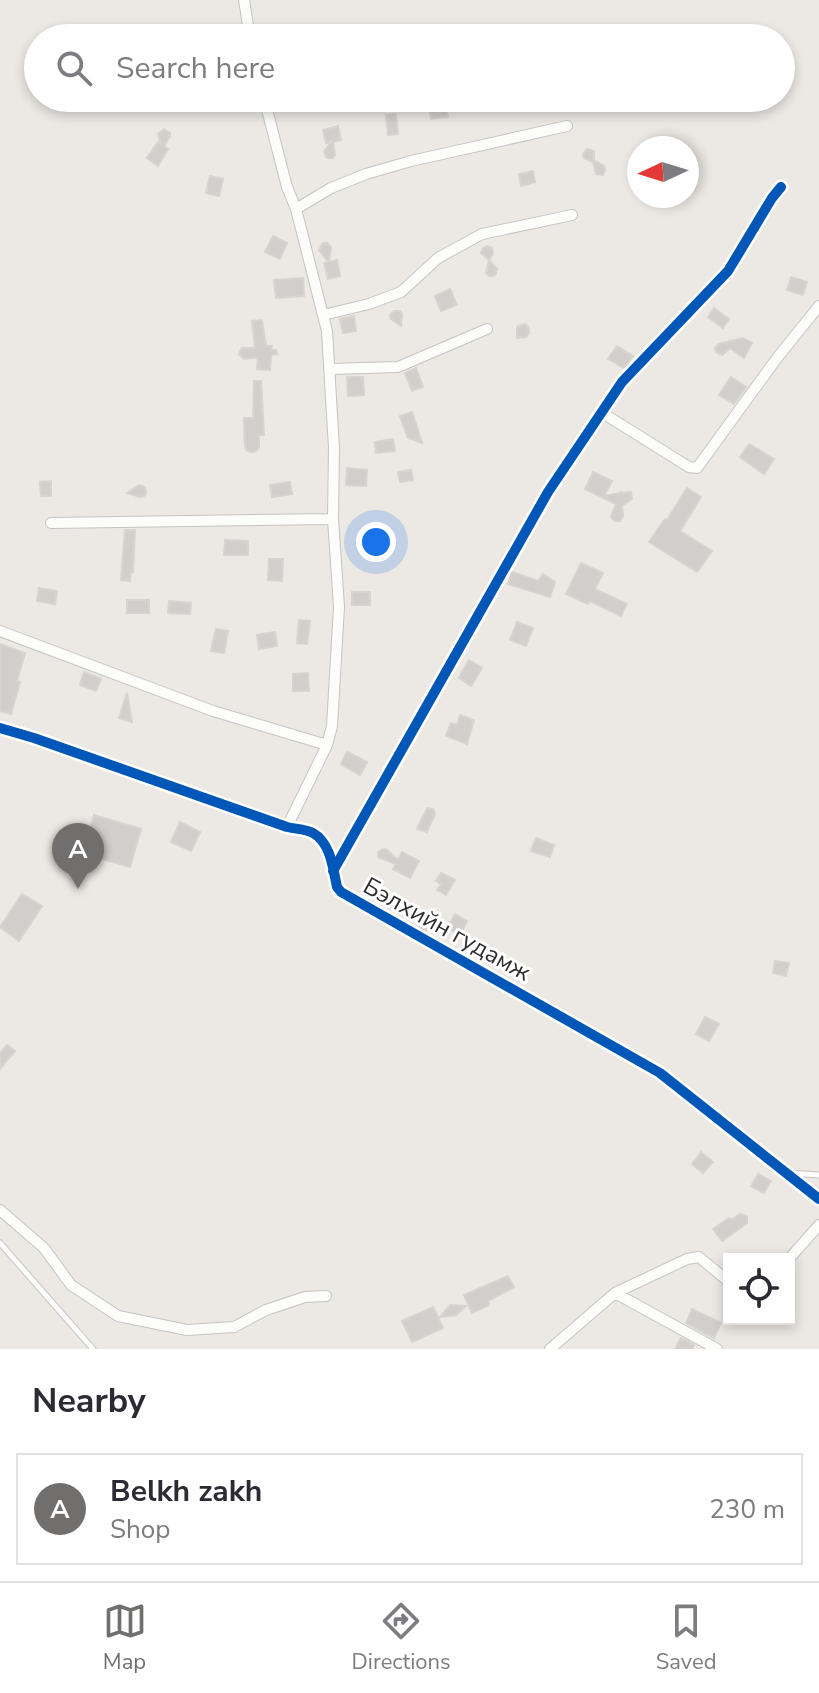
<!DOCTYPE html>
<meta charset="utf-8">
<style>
:root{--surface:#fff;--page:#f7f7f7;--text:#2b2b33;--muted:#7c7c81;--line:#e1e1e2;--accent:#706f6e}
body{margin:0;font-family:"Nunito Sans",sans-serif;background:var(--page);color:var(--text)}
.controls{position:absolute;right:24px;bottom:24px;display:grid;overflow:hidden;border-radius:0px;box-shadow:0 4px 12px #0003}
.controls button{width:72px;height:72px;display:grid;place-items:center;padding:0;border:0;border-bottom:2px solid var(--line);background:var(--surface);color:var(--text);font:40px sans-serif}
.compass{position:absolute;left:627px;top:136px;width:72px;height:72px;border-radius:50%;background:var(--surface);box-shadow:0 4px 12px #0003;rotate:266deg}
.you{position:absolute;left:376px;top:542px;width:28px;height:28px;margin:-20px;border:6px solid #fff;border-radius:50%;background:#1a73e8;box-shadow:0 0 0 12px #1a73e833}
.badge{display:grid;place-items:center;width:52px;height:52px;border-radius:50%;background:var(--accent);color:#fff;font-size:26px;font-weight:700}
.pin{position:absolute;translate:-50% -66px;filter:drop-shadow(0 2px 4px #0008)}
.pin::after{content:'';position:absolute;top:42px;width:28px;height:24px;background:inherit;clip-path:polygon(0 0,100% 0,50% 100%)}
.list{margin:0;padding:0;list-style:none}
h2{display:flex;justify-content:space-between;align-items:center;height:104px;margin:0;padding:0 32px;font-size:34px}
h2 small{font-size:26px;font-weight:400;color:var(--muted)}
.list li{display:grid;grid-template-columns:52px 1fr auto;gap:24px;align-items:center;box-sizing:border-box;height:112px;margin:0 16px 16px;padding:0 16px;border:2px solid var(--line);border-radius:0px}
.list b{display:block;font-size:30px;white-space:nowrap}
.list p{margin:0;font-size:26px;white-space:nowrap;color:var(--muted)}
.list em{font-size:26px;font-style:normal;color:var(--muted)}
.icon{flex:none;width:44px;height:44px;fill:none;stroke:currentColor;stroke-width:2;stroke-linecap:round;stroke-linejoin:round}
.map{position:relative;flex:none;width:819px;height:1349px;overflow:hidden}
.search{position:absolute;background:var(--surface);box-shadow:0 4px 12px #0003;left:24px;right:24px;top:24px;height:88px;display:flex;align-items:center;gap:20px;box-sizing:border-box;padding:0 28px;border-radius:44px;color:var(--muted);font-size:30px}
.sheet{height:232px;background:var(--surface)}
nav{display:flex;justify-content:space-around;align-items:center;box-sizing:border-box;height:112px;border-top:2px solid var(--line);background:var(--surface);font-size:22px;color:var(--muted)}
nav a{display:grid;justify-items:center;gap:4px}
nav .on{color:var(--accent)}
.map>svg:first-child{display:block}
.building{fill:#d1cecb;stroke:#d7d4d0;stroke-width:2}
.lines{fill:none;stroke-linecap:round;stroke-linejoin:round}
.lane-casing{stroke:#c5c4c5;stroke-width:7}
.street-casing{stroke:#c5c4c5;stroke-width:12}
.lane{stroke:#fcfcfb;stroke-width:5}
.street{stroke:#fcfcfb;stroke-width:10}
.cycleway-casing{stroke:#fff;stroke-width:15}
.cycleway{stroke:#0057b8;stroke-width:10}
.labels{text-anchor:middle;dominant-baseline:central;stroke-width:6;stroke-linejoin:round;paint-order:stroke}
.street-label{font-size:24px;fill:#2e2e2e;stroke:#fff}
</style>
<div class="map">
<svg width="819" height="1349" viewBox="0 0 819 1349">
<rect width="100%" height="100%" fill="#ece8e4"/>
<path class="building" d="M210 98H236L222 109Z
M428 98H445L448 117 431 119Z
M396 114 398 134 388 135 386 115Z
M338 126 341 140 333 142 335 155 333 158H327L324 152 331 142 326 143 323 130Z
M164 129 170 133V136L164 146 168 149 158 166 147 158 158 142 161 144 158 134Z
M587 149 594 151V160L604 166 605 170 603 175 596 174 593 162 584 158 583 154Z
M533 171 535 182 521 186 519 174Z
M210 176 223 179 219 196 206 193Z
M273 236 287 243 280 259 265 252Z
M323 243H327L331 247 329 262 337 260 340 276 328 279 324 263 328 262 319 250Z
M487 246 492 248 493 254 489 260 497 269 496 274 493 276H489L486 273 489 260 481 253 483 248Z
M791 277 807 282 803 295 787 290Z
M303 278 304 296 276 298 274 280Z
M450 289 457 305 441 311 435 296Z
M714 308 729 319 723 328 708 317Z
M394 311H400L402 314 401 326 391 319 390 315Z
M354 316 356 331 343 333 340 319Z
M262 320 266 346H272L271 350H276L277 354 271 355 270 370 257 369 258 357 244 359 239 354 242 348H255L252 321Z
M525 324 528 327 529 333 526 337 517 338V327Z
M743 338 752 343 744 358 730 348 722 355 716 352 715 348 719 344Z
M617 346 633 356 624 368 608 359Z
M416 368 423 387 412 391 405 373Z
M347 377H363L364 395 348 396Z
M731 377 746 387 734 404 719 395Z
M254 381H261L264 435H259V447L256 451 252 452 247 451 245 446 244 418H253Z
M412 412 422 443 408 438 400 416Z
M393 439 395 451 376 453 375 442Z
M749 444 774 459 764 474 740 457Z
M347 468 367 470 366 486 346 485Z
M411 470 413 480 400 482 398 472Z
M593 472 612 481 604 496 620 493 621 491V493L631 492 632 499 622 506 623 516 620 521H615L611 517 616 504 585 489Z
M51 481V496H41L40 482Z
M290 482 292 494 272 497 270 485Z
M139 485 145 487 146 493 144 496 140 497 127 493Z
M687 488 701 497 680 531 712 551 697 572 649 542 665 519 667 520Z
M125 530H135L133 572H131L130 581 121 580Z
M225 540 248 541V555H224Z
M269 559H283L282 581 268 580Z
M581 563 603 573 595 589 627 604 621 616 590 601 588 604 566 594Z
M512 572 538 581 543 574 555 582 550 597 508 584Z
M39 588 57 591 55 604 37 601Z
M352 592H370V605H352Z
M127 600H149V613H127Z
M169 601 191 603 190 614 168 613Z
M299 620 310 621 307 644 297 643Z
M517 622 533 628 526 646 510 640Z
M216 629 228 631 224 653 211 651Z
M275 632 277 646 259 649 257 635Z
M0 644 25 653 17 681 20 682 11 714 0 711Z
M469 660 482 668 471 686 459 678Z
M84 672 101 679 96 691 80 685Z
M308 673 309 691H293V674Z
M127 693 132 722 119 718Z
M460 715 474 720 467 744 446 736 451 723 457 725Z
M347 752 367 762 360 775 341 764Z
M427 808 433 809 435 814 427 832 417 829Z
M94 815 141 829 130 867 83 853Z
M180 822 200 832 191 851 171 842Z
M536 838 554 845 550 857 531 851Z
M383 849 387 850 398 860 402 852 419 861 410 878 393 869 396 864 378 857V852Z
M441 873 455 880 446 895 437 890 441 884 436 881Z
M22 894 42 906 19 941 0 927Z
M424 913 434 920 426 931 416 925Z
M455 914 467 921 460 935 447 928Z
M775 961 789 963 786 976 773 973Z
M705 1017 719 1024 709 1041 696 1034Z
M7 1045 15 1051 0 1069V1053Z
M701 1152 713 1162 703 1173 692 1164Z
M758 1174 771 1181 764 1193 751 1186Z
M740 1214 747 1216V1223L722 1241 713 1229 729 1218 731 1220Z
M508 1276 514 1287 488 1301 489 1305 472 1313 464 1295Z
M450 1305 466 1306 456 1315 440 1317Z
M433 1307 443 1328 412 1342 402 1321Z
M692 1309 721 1323 714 1338 686 1323Z
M681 1338 694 1345 692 1349H675Z"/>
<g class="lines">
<g class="lane-casing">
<path id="lane" d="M789 1173 819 1175
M0 1243 93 1349"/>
</g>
<g class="street-casing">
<path id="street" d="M244 0 250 38
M264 98 287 187 296 209 327 331 334 448 333 519 339 607 332 726 327 745 287 827
M296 209 331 188 366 174 411 161 567 126
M323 315 369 304 401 292 438 258 482 234 572 215
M330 369 398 367 487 329
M601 412 689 467 697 468 777 358 819 306
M51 523 333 519
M0 631 213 711 327 745
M0 728 34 738 287 827C295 829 306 829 313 833 331 843 333 869 337 887L341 892 660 1073 819 1199
M333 871 548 492 622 382 728 271 772 198 781 187
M0 1210 44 1248 71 1285 118 1316 187 1330 234 1327 266 1310 305 1297 326 1296
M789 1259 819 1225
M615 1293 687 1259 699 1257 729 1282
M550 1349 615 1293 717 1349"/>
</g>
<use href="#lane" class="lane"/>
<use href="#street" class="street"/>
<g class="cycleway-casing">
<path id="cycleway" d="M0 728 34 738 287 827C295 829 306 829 313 833 331 843 333 869 337 887L341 892 660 1073 819 1199
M333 871 548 492 622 382 728 271 772 198 781 187"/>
</g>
<use href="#cycleway" class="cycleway"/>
</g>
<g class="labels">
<g class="street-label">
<text transform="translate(447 929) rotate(29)">Бэлхийн гудамж</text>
</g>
</g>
</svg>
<div class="controls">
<button><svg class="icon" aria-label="locate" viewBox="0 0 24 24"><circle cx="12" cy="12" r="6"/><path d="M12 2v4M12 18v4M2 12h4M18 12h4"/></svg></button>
</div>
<svg class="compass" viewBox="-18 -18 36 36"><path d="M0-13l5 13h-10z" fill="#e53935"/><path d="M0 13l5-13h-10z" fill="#7c7c81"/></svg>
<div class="you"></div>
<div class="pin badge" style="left:78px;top:889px">A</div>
<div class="search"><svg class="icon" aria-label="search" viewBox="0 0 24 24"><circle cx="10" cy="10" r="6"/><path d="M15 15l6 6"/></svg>Search here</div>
</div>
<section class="sheet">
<h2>Nearby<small></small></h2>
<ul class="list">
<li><span class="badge">A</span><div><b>Belkh zakh</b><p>Shop</p></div><em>230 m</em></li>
</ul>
</section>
<nav>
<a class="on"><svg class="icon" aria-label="map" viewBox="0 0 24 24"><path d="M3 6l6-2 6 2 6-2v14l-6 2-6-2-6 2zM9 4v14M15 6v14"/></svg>Map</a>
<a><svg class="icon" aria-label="directions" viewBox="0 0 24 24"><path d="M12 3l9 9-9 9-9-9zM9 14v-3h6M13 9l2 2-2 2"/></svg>Directions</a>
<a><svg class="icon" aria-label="saved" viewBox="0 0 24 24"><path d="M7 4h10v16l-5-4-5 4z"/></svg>Saved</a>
</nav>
